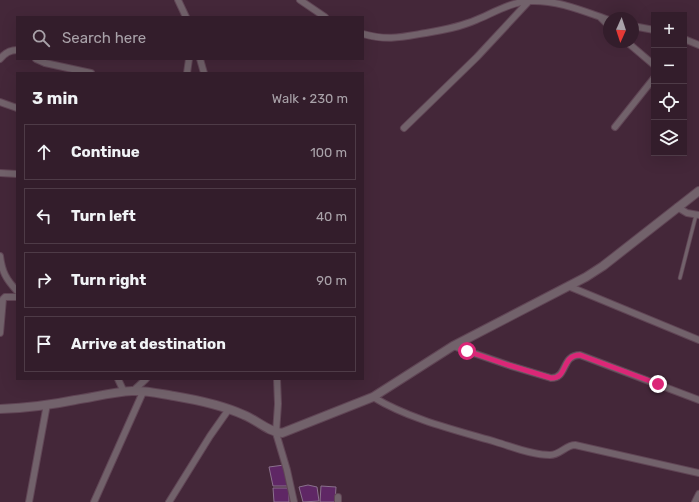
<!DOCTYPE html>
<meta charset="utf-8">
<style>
:root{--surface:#331d2b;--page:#3e2a37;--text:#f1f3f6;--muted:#a9a2a9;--line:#4e3b47}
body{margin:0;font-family:Rubik,sans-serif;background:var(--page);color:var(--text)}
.controls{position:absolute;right:12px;top:12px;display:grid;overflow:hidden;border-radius:0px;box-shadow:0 4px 16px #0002}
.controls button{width:36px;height:36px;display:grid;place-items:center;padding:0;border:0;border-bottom:1px solid var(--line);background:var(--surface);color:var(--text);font:20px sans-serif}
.compass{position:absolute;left:603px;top:12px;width:36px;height:36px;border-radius:50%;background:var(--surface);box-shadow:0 4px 16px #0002;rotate:183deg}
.stop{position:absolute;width:12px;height:12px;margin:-9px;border:3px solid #db2777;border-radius:50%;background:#fff}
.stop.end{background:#db2777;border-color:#fff;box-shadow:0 1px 4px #0008}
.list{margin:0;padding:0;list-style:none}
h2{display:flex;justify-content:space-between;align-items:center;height:52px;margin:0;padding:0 16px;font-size:17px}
h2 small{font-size:13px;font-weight:400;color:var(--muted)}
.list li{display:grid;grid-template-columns:26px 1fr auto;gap:12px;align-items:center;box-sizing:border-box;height:56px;margin:0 8px 8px;padding:0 8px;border:1px solid var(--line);border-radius:0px}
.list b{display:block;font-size:15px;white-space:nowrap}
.list em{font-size:13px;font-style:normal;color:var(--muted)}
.icon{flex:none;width:22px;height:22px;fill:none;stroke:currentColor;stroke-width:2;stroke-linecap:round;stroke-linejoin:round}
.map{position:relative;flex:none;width:699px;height:502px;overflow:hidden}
.search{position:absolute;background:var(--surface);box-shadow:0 4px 16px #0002;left:16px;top:16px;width:348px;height:44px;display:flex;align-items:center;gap:10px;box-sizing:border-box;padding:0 14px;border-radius:0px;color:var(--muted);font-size:15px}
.panel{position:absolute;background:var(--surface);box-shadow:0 4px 16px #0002;left:16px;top:72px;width:348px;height:308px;border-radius:0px}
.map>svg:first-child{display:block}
.building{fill:#5f2765;stroke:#8b718d}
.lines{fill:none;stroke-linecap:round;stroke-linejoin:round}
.service-casing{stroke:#604555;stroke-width:4.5}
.minor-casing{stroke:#604555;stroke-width:8}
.tertiary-casing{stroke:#604555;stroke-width:10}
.service{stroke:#72626b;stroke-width:3}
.minor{stroke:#72626b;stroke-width:6}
.tertiary{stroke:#72626b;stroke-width:8}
.route{stroke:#db2777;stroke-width:5}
</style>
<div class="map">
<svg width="699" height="502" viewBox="0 0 699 502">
<rect width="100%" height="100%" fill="#442739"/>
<path class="building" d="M284 465 288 486H273L269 467Z
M308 485 317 487 319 501 303 502 299 487Z
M321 486 336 487 335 502H320Z
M273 488H289V502H274Z"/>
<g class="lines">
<g class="service-casing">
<path id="service" d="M680 278 696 215"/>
</g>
<g class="minor-casing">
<path id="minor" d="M178 0 186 17
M300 0 325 17
M600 17 609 26
M633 26 654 30
M363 34C388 41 402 37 426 33 443 30 460 27 476 20 493 13 511 2 530 1 558 0 583 11 609 20
M684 39 699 45
M627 42 654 65
M0 59C4 54 9 50 17 50
M36 59 45 63 91 73
M200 59 204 73
M187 73 189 59
M0 102 17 108
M615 127 654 78
M404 128 477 57 530 0
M0 173 17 174
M677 207 687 213 699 215
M0 256C2 272 6 279 17 291
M568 286 699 340
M0 333 3 299 5 297H17
M453 346 508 365 551 378C568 378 561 355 580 355L699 400
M118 379 124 392
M277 379 278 404 276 433 287 470 294 502
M133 391 146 379
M373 397C409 419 455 430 496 442 513 447 532 455 550 455 560 455 566 445 575 445L699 473
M338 497V502
M29 502 47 404
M94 502 143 392
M169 502 210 436 229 409
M695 502 699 494"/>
</g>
<g class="tertiary-casing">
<path id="tertiary" d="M0 409C25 408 51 405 75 400 94 397 113 392 132 391 146 390 161 394 174 396 198 400 222 405 244 415 257 420 268 432 282 433L373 397 453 346 586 277 603 266 699 191"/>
</g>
<use href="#service" class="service"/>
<use href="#minor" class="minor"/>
<use href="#tertiary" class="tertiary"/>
</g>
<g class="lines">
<path class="route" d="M467 351 508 365 551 378C568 379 561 355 580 355L658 384"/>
</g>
</svg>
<div class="controls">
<button>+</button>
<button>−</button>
<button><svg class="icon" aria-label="locate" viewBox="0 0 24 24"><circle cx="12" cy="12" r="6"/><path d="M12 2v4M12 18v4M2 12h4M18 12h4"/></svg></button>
<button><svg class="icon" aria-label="layers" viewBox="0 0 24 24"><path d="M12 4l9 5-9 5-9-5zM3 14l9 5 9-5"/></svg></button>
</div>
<svg class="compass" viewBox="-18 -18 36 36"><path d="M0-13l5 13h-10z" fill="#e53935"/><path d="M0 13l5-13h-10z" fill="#a9a2a9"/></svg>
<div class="stop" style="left:467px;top:351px"></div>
<div class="stop end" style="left:658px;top:384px"></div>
<div class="search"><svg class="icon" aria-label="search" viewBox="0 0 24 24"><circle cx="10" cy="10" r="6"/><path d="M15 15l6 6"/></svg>Search here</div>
<section class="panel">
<h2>3 min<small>Walk · 230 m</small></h2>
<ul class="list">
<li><svg class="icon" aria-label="ahead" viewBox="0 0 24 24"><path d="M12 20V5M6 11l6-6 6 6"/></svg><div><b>Continue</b></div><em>100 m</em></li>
<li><svg class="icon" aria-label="left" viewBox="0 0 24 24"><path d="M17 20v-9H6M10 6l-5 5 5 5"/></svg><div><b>Turn left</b></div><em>40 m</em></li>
<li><svg class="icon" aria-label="right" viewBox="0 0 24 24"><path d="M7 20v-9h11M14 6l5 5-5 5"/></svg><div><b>Turn right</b></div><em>90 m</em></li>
<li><svg class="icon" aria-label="arrive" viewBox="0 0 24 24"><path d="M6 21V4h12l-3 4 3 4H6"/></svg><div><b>Arrive at destination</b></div></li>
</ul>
</section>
</div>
